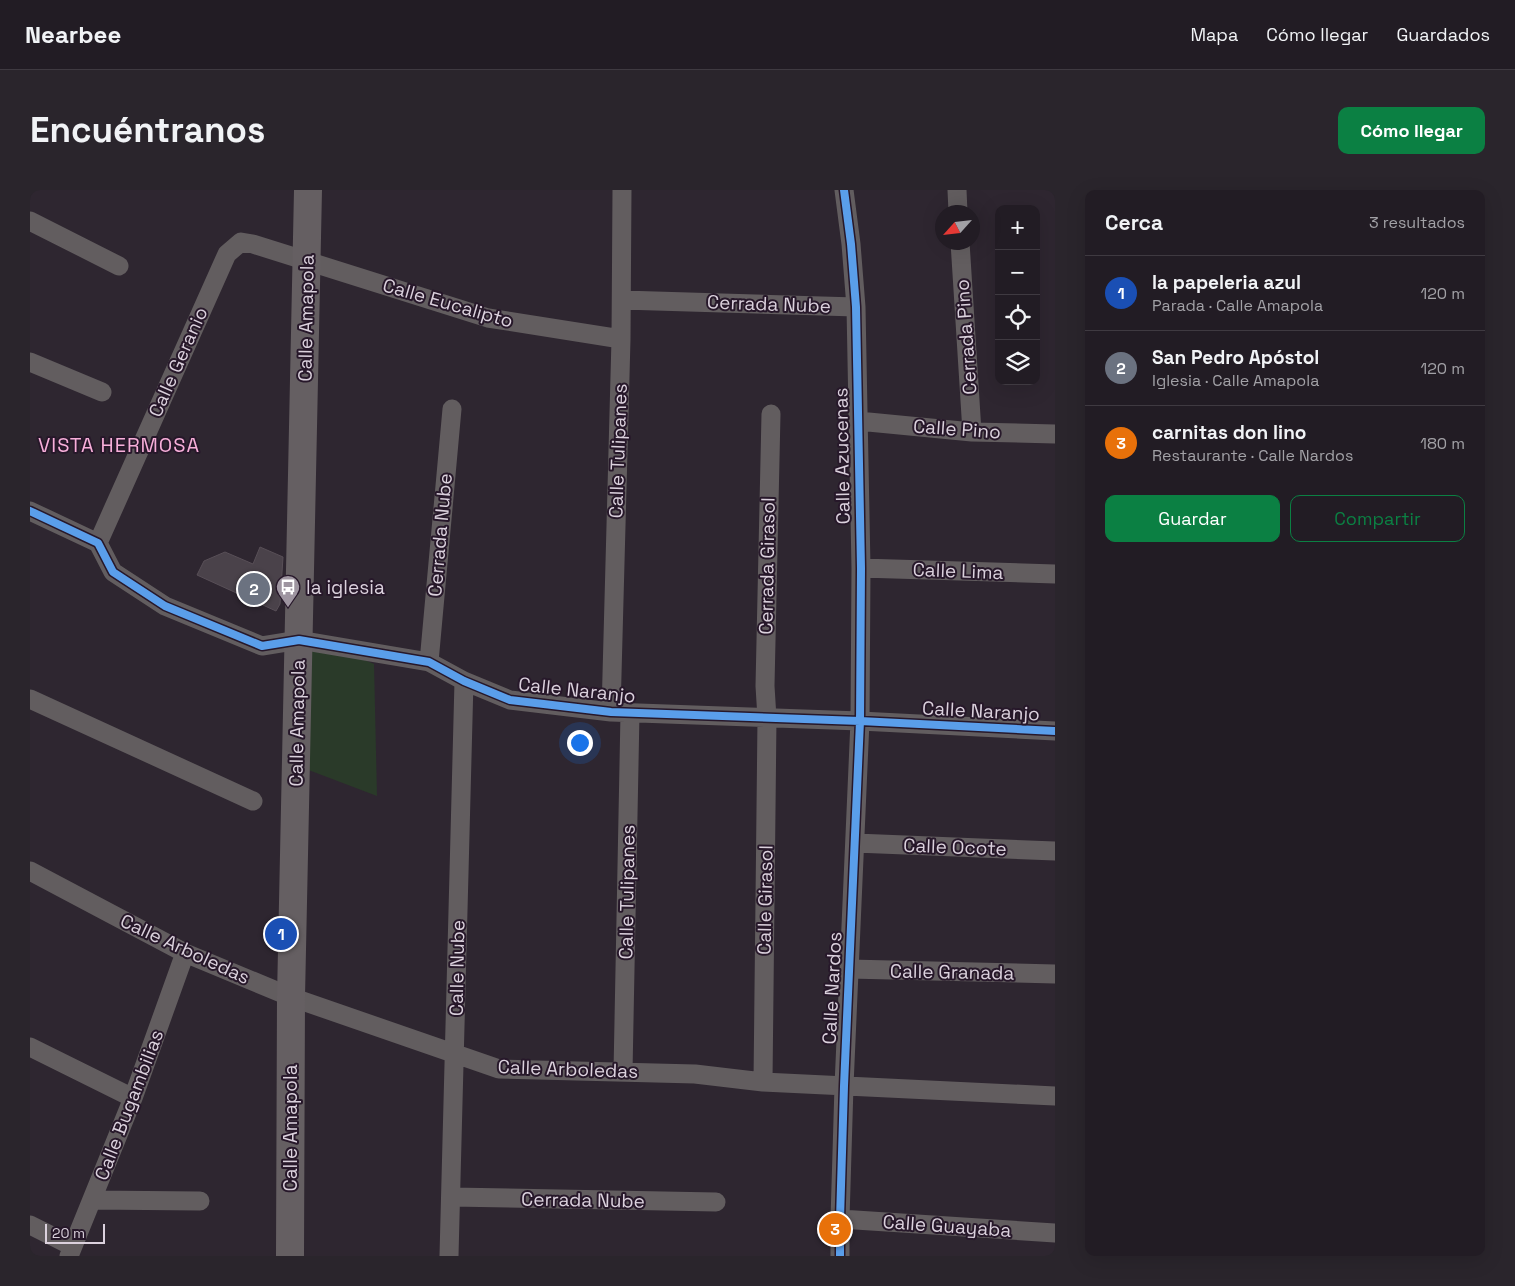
<!DOCTYPE html>
<html lang="es">
<meta charset="utf-8">
<style>
:root{--surface:#221c24;--page:#2a252c;--text:#f1f3f6;--muted:#a2a1a6;--line:#3f3a41;--accent:#0b8043}
body{margin:0;font-family:"Space Grotesk",sans-serif;background:var(--page);color:var(--text)}
.controls{position:absolute;right:15px;top:15px;display:grid;overflow:hidden;border-radius:10px;box-shadow:0 5px 20px #0002}
.controls button{width:45px;height:45px;display:grid;place-items:center;padding:0;border:0;border-bottom:1px solid var(--line);background:var(--surface);color:var(--text);font:25px sans-serif}
.compass{position:absolute;left:905px;top:15px;width:45px;height:45px;border-radius:50%;background:var(--surface);box-shadow:0 5px 20px #0002;rotate:243deg}
.scale{position:absolute;left:15px;bottom:12px;width:60px;box-sizing:border-box;padding-left:5px;border:2px solid #dbd1dd;border-top:0;font-size:14px;line-height:18px;white-space:nowrap;color:#dbd1dd;-webkit-text-stroke:4px #27182a;paint-order:stroke}
.you{position:absolute;left:549px;top:552px;width:18px;height:18px;margin:-12px;border:4px solid #fff;border-radius:50%;background:#1a73e8;box-shadow:0 0 0 8px #1a73e833}
.badge{display:grid;place-items:center;width:32px;height:32px;border-radius:50%;background:var(--accent);color:#fff;font-size:16px;font-weight:700}
.pin{position:absolute;translate:-50% -50%;border:2px solid #fff;box-shadow:0 1px 5px #0006}
.list{margin:0;padding:0;list-style:none}
h2{display:flex;justify-content:space-between;align-items:center;height:65px;margin:0;padding:0 20px;font-size:21px}
h2 small{font-size:16px;font-weight:400;color:var(--muted)}
.list li{display:grid;grid-template-columns:32px 1fr auto;gap:15px;align-items:center;box-sizing:border-box;height:75px;padding:0 20px;border-top:1px solid var(--line)}
.list b{display:block;font-size:19px;white-space:nowrap}
.list p{margin:0;font-size:16px;white-space:nowrap;color:var(--muted)}
.list em{font-size:16px;font-style:normal;color:var(--muted)}
.actions{display:flex;gap:10px;padding:15px 20px}
.actions a{flex:1;padding:11px 0;border:1px solid var(--accent);border-radius:10px;text-align:center;font-size:18px;color:var(--accent)}
.actions .main{background:var(--accent);color:#fff}
.icon{flex:none;width:28px;height:28px;fill:none;stroke:currentColor;stroke-width:2;stroke-linecap:round;stroke-linejoin:round}
.map{position:relative;flex:none;width:1025px;height:1066px;overflow:hidden;border-radius:10px}
header{display:flex;align-items:center;gap:30px;box-sizing:border-box;height:70px;padding:0 25px;background:var(--surface);border-bottom:1px solid var(--line)}
header strong{font-size:24px}
nav{display:flex;gap:28px;margin-inline-start:auto;font-size:18px}
.intro{display:flex;align-items:center;justify-content:space-between;box-sizing:border-box;height:120px;padding:0 30px}
h1{margin:0;font-size:35px}
.button{padding:12px 22px;border-radius:10px;background:var(--accent);color:#fff;font-size:18px;font-weight:700}
main{display:flex;gap:30px;padding:0 30px}
aside{flex:1;background:var(--surface);border-radius:10px;box-shadow:0 5px 20px #0002}
.map>svg:first-child{display:block}
.green{fill:#2a3a29}
.building{fill:#4a424a;stroke:#584f57}
.lines{fill:none;stroke-linecap:round;stroke-linejoin:round}
.street{stroke:#625d5f;stroke-width:19}
.secondary{stroke:#655f62;stroke-width:28}
.cycleway-casing{stroke:#27182a;stroke-width:11}
.cycleway{stroke:#5a9eea;stroke-width:8}
.labels{text-anchor:middle;dominant-baseline:central;stroke-width:4;stroke-linejoin:round;paint-order:stroke}
.street-label{font-size:19px;fill:#dbd1dd;stroke:#27182a}
.poi-label{font-size:19px;fill:#dbd1dd;stroke:#27182a;text-anchor:start}
.neighbourhood-label{font-size:20px;letter-spacing:1px;fill:#f8afda;stroke:#27182a}
</style>
<header>
<strong>Nearbee</strong>
<nav><a>Mapa</a><a>Cómo llegar</a><a>Guardados</a></nav>
</header>
<div class="intro"><h1>Encuéntranos</h1><a class="button">Cómo llegar</a></div>
<main>
<div class="map">
<svg width="1025" height="1066" viewBox="0 0 1025 1066">
<rect width="100%" height="100%" fill="#2e2630"/>
<path class="green" d="M272 443 344 474 347 606 268 576Z"/>
<path class="building" d="M230 357 253 367 250 414 246 421 167 385 174 371 195 362 223 374Z"/>
<g class="lines">
<path class="street" d="M927 0 928 22
M0 31 89 76
M930 52 942 242
M592 110 826 117
M0 172 72 202
M828 231 942 242 1025 244
M0 321 68 353 83 382 135 416 232 456 269 450 399 472 434 491 480 510 581 522 830 531 1025 541
M68 353 197 64 211 52 223 54 458 128 591 149
M831 378 1025 384
M399 472 422 219
M0 509 223 611
M581 522 591 149 592 0
M825 653 1025 661
M0 681 155 763 261 807 469 879 665 884 733 892 1025 906
M819 779 1025 784
M0 857 103 908
M593 882 600 523
M733 892 737 528 735 496 741 224
M421 1007 686 1012
M62 1010 170 1011
M810 1029 1025 1043
M0 1035 42 1056
M39 1066 103 908 155 763
M419 1066 434 491
M810 1066V1029L814 896 830 531 831 378 826 117 821 54 814 0"/>
<path class="secondary" d="M260 1066 261 807 278 0"/>
<g class="cycleway-casing">
<path id="cycleway" d="M0 321 68 353 83 382 135 416 232 456 269 450 399 472 434 491 480 510 581 522 830 531 1025 541
M810 1066V1029L814 896 830 531 831 378 826 117 821 54 814 0"/>
</g>
<use href="#cycleway" class="cycleway"/>
</g>
<defs>
<g id="bus-pin" transform="scale(1.25)"><path d="M0 17L-7.5 6A9.5 9.5 0 1 1 7.5 6Z" fill="#9e95a0" stroke="#27182a"/><path d="M-5-6H5V4H4V6H2V4H-2V6H-4V4H-5ZM-3.5-4V0h7V-4ZM-3.5 1.2v1.5H-2V1.2ZM2 1.2v1.5H3.5V1.2Z" fill="#fff"/></g>
</defs>
<g fill-rule="evenodd">
<use href="#bus-pin" x="258" y="397"/>
</g>
<g class="labels">
<g class="street-label">
<text transform="translate(418 113) rotate(16)">Calle Eucalipto</text>
<text transform="translate(739 114) rotate(2)">Cerrada Nube</text>
<text transform="translate(276 128) rotate(-89)">Calle Amapola</text>
<text transform="translate(936 147) rotate(-94)">Cerrada Pino</text>
<text transform="translate(148 172) rotate(-66)">Calle Geranio</text>
<text transform="translate(927 239) rotate(4)">Calle Pino</text>
<text transform="translate(588 261) rotate(-88)">Calle Tulipanes</text>
<text transform="translate(812 266) rotate(-91)">Calle Azucenas</text>
<text transform="translate(410 345) rotate(-85)">Cerrada Nube</text>
<text transform="translate(737 376) rotate(-89)">Cerrada Girasol</text>
<text transform="translate(928 381) rotate(2)">Calle Lima</text>
<text transform="translate(547 500) rotate(6)">Calle Naranjo</text>
<text transform="translate(951 521) rotate(3)">Calle Naranjo</text>
<text transform="translate(267 533) rotate(-89)">Calle Amapola</text>
<text transform="translate(925 657) rotate(2)">Calle Ocote</text>
<text transform="translate(597 702) rotate(-89)">Calle Tulipanes</text>
<text transform="translate(735 710) rotate(-89)">Calle Girasol</text>
<text transform="translate(155 759) rotate(25)">Calle Arboledas</text>
<text transform="translate(427 778) rotate(-89)">Calle Nube</text>
<text transform="translate(922 782) rotate(1)">Calle Granada</text>
<text transform="translate(802 798) rotate(-87)">Calle Nardos</text>
<text transform="translate(538 879) rotate(2)">Calle Arboledas</text>
<text transform="translate(99 915) rotate(-69)">Calle Bugambilias</text>
<text transform="translate(260 938) rotate(-90)">Calle Amapola</text>
<text transform="translate(553 1010) rotate(1)">Cerrada Nube</text>
<text transform="translate(917 1036) rotate(4)">Calle Guayaba</text>
</g>
<g class="poi-label">
<text x="276" y="397">la iglesia</text>
</g>
<g class="neighbourhood-label">
<text x="89" y="255">VISTA HERMOSA</text>
</g>
</g>
</svg>
<div class="controls">
<button>+</button>
<button>−</button>
<button><svg class="icon" aria-label="locate" viewBox="0 0 24 24"><circle cx="12" cy="12" r="6"/><path d="M12 2v4M12 18v4M2 12h4M18 12h4"/></svg></button>
<button><svg class="icon" aria-label="layers" viewBox="0 0 24 24"><path d="M12 4l9 5-9 5-9-5zM3 14l9 5 9-5"/></svg></button>
</div>
<svg class="compass" viewBox="-18 -18 36 36"><path d="M0-13l5 13h-10z" fill="#e53935"/><path d="M0 13l5-13h-10z" fill="#a2a1a6"/></svg>
<div class="scale">20 m</div>
<div class="you"></div>
<div class="pin badge" style="left:251px;top:744px;background:#1a4fb4">1</div>
<div class="pin badge" style="left:224px;top:399px;background:#6b7280">2</div>
<div class="pin badge" style="left:805px;top:1039px;background:#e8710a">3</div>
</div>
<aside>
<h2>Cerca<small>3 resultados</small></h2>
<ul class="list">
<li><span class="badge" style="background:#1a4fb4">1</span><div><b>la papeleria azul</b><p>Parada · Calle Amapola</p></div><em>120 m</em></li>
<li><span class="badge" style="background:#6b7280">2</span><div><b>San Pedro Apóstol</b><p>Iglesia · Calle Amapola</p></div><em>120 m</em></li>
<li><span class="badge" style="background:#e8710a">3</span><div><b>carnitas don lino</b><p>Restaurante · Calle Nardos</p></div><em>180 m</em></li>
</ul>
<div class="actions"><a class="main">Guardar</a><a>Compartir</a></div>
</aside>
</main>
